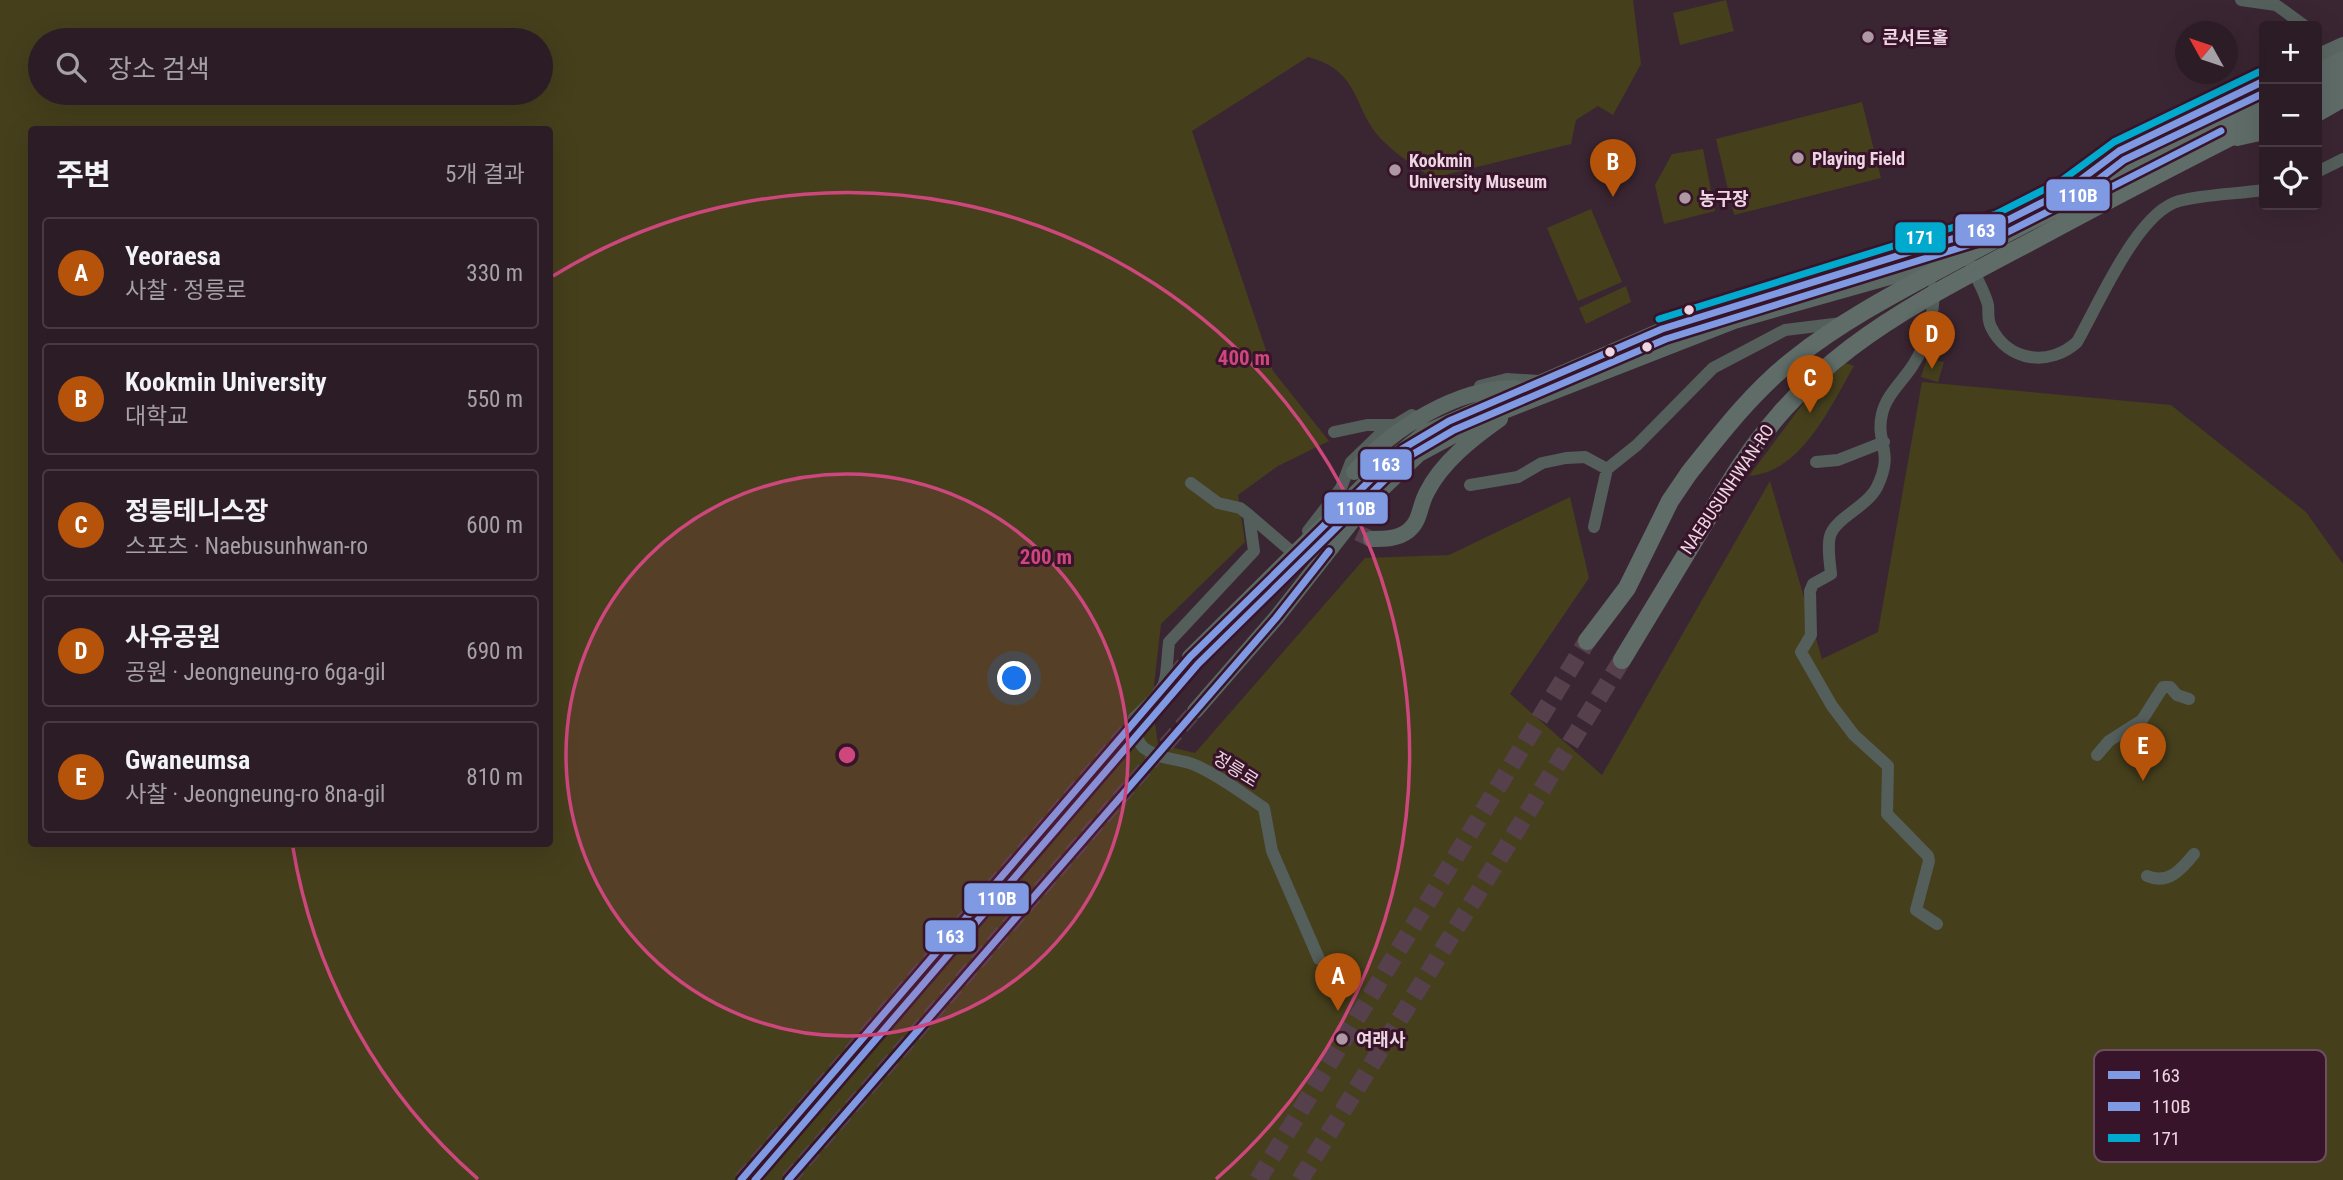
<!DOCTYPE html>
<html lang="ko">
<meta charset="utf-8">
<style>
:root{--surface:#2c1c26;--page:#382932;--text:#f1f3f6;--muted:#a6a1a7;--line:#483a43;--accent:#b45309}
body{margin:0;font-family:"Roboto Condensed","Noto Sans KR",sans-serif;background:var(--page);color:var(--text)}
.controls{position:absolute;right:21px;top:21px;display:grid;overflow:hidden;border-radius:7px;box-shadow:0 7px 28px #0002}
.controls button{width:63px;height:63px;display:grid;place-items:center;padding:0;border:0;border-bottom:2px solid var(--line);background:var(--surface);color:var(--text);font:35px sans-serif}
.compass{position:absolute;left:2175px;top:21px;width:63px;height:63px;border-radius:50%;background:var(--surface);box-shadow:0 7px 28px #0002;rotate:310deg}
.you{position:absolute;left:1015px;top:679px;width:24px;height:24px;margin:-18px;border:5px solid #fff;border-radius:50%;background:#1a73e8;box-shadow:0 0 0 10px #1a73e833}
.badge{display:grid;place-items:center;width:46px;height:46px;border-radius:50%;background:var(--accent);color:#fff;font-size:23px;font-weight:700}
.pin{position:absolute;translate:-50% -58px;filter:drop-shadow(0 2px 4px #0008)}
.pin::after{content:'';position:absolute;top:37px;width:24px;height:21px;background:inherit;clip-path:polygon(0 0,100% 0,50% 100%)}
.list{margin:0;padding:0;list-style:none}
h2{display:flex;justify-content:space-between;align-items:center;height:91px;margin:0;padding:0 28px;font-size:30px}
h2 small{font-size:23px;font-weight:400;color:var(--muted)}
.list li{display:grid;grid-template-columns:46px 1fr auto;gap:21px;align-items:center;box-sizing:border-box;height:112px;margin:0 14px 14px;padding:0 14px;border:2px solid var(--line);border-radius:7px}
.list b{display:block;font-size:26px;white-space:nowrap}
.list p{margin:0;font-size:23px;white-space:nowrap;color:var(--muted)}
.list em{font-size:23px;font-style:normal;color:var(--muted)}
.icon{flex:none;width:38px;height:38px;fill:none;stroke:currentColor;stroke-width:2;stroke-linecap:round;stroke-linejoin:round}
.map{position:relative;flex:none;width:2343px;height:1180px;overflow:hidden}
.search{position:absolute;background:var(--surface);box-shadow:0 7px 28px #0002;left:28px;top:28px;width:525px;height:77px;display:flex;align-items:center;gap:18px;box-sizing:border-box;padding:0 24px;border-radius:38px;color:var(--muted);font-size:26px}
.panel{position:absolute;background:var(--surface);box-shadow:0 7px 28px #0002;left:28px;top:126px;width:525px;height:721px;border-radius:7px}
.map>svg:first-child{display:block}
.green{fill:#453f1c;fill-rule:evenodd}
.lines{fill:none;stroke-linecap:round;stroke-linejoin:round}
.major-tunnel{stroke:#55404c;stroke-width:16;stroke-dasharray:16 8;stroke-linecap:butt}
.highway-tunnel{stroke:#55404c;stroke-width:18;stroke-dasharray:18 9;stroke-linecap:butt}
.minor{stroke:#545e5a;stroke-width:12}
.major{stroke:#5b6762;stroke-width:16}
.highway{stroke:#5f6c68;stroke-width:18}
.highway-bridge{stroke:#5f6c68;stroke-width:18}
.bus-1-casing{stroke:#371429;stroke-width:12}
.bus-2-casing{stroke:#371429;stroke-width:12}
.bus-3-casing{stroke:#371429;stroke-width:12}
.bus-1{stroke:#7f99e2;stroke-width:7}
.bus-2{stroke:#7f99e2;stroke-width:7}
.bus-3{stroke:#00a9ce;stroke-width:7}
.ring{fill:none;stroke:#cd477d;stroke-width:3.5}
.poi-dot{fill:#ae98a4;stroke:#371429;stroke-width:2.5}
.bus-dot{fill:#edd5e2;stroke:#371429;stroke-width:2.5}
.labels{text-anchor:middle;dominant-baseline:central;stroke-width:6;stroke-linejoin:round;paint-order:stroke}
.poi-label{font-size:18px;font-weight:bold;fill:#edd5e2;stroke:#371429;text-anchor:start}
.street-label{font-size:18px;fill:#edd5e2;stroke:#371429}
.key{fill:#371429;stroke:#6e4e60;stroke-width:2}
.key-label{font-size:19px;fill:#edd5e2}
.centre{fill:#cd477d;stroke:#371429;stroke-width:3.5}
.ring-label{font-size:21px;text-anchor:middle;font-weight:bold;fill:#cd477d;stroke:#371429;stroke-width:6;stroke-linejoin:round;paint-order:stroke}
.line-badge{stroke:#371429;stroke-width:2.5}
.badge-label{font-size:19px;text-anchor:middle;font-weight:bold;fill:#fff}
</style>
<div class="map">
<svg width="2343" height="1180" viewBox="0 0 2343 1180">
<rect width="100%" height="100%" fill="#3a2632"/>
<path class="green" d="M0 0H1633L1641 64 1613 115 1598 106 1576 120 1571 144 1432 178C1417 167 1398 156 1384 142 1351 109 1363 72 1308 57L1192 131 1273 371 1329 441 1278 466 1238 495 1245 542 1161 624 1152 702 1158 744 1195 753 1365 558 1449 555 1570 497 1589 578 1510 694 1602 775 1770 481 1822 659 1878 632 1922 382 2171 405 2306 512 2343 564V1180H0ZM40 40H541V93H40ZM32 130H550V844H32Z
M1726 0 1734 31 1680 45 1673 13Z
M1862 102 1881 178 1734 215 1716 139Z
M1703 149 1715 211 1664 224 1655 185 1672 154Z
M1591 209 1622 282 1578 301 1547 228Z
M1626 286 1631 302 1586 324 1579 308Z
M1927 358 1944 362 1938 382 1921 377Z
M1846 363 1854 366C1830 407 1802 472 1749 476L1813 390Z"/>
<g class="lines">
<path class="major-tunnel" d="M1341 516 1354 531 1371 539
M1158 695 1190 657
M741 1180 1143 712
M788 1180 1195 711"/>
<path class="highway-tunnel" d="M1258 1180 1587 641
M1300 1180 1622 660"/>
<path class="minor" d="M2241 0 2276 5 2305 26
M2317 172 2343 159
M1971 265C1976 278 1985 292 1988 305 1989 313 1987 319 1991 327 2008 362 2050 367 2077 342 2098 306 2137 212 2179 201 2206 194 2237 194 2264 190
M1934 288C1934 313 1927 344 1913 365 1903 381 1886 395 1882 414 1875 443 1895 451 1877 487 1867 507 1835 518 1830 536 1827 547 1830 563 1831 574L1813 584 1810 591 1811 635 1801 652 1832 706 1854 735 1888 766 1887 814 1928 856 1929 861 1916 910 1937 924
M1480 386 1507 379 1538 381
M1334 432 1367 425H1393
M1816 462 1838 460 1884 442
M1191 483 1218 503 1240 508 1249 515
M1470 485 1518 477 1542 463 1566 458 1585 457 1607 469
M1594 527 1607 469 1637 445 1713 368 1785 330 1842 323
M1308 531 1341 488 1351 462 1379 435 1412 415
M1292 552 1249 515 1254 551 1169 642C1164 689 1171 684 1134 718 1136 729 1135 740 1144 748 1160 760 1178 758 1195 765 1220 776 1242 793 1264 808L1272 851 1319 959
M2097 755 2109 741 2142 720 2163 687H2170L2177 695 2189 699
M2147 876C2168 885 2181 870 2194 854"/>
<path class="major" d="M2317 57 2343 45
M1354 472C1391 429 1458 387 1516 388
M1371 539C1384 539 1398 539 1408 531 1421 521 1419 506 1427 492 1442 462 1473 438 1500 419
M1190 657 1382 467 1426 432 1676 324 1945 242
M1195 711 1276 618 1364 506 1419 454 1486 418 1734 321 1946 261"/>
<path class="highway" d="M2317 73 2343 60
M2317 93 2343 79
M2317 113 2343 98
M2237 137 2264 131
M1933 245 2024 207
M1587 641 1627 588 1670 501 1689 473
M1622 660 1723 493"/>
<path class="highway-bridge" d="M2024 207 2191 119 2264 90
M1689 473C1721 433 1753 391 1794 359 1847 317 1907 287 1966 255 2065 202 2165 152 2264 100
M1723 493C1805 356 1898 312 2034 240 2110 199 2187 159 2264 120"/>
<g class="bus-1-casing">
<path id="bus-1" d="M2084 201 2221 131
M741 1180 1190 657 1402 449 1449 421 1662 329 2000 224 2067 190 2119 151 2264 81
M788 1180 1276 618 1329 551"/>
</g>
<g class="bus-2-casing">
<path id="bus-2" d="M755 1180 1198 664 1408 457 1454 430 1666 339 2004 234 2073 199 2124 160 2264 93"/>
</g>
<g class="bus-3-casing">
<path id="bus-3" d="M1659 319 1996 214 2061 181 2114 142 2259 72"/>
</g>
<use href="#bus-1" class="bus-1"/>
<use href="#bus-2" class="bus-2"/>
<use href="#bus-3" class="bus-3"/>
</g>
<circle cx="847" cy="755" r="281" fill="#cd477d" fill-opacity=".12"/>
<g class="ring">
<circle cx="847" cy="755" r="281"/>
<path d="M478 1179A562 562 0 0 1 293 848M553 276A562 562 0 0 1 1216 1179"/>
</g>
<g class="poi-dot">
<circle cx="1868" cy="37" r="7"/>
<circle cx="1798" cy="158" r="7"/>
<circle cx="1395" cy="170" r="7"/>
<circle cx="1685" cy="198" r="7"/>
<circle cx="1342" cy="1039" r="7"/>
</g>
<g class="bus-dot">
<circle cx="1689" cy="310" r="6"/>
<circle cx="1647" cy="347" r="6"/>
<circle cx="1610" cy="352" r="6"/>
</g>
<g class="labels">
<g class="poi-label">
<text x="1882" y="37">콘서트홀</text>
<text x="1812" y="158">Playing Field</text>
<text x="1409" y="160">Kookmin<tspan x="1409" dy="21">University Museum</tspan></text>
<text x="1699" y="198">농구장</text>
<text x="1356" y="1039">여래사</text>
</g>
<g class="street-label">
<text transform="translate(1727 489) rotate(-56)">NAEBUSUNHWAN-RO</text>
<text transform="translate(1236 769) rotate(32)">정릉로</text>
</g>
</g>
<rect x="2094" y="1050" width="232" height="112" rx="10" class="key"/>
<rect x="2108" y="1071" width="32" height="8" fill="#7f99e2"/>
<rect x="2108" y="1102" width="32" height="9" fill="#7f99e2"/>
<rect x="2108" y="1134" width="32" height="8" fill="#00a9ce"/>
<g class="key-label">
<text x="2152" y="1082">163</text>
<text x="2152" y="1113">110B</text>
<text x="2152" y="1145">171</text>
</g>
<circle cx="847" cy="755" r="10" class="centre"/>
<g class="ring-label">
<text x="1244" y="365">400 m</text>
<text x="1046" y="564">200 m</text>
</g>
<g class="line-badge">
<rect x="2045" y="178" width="66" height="34" rx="7" fill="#7f99e2"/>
<rect x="1954" y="213" width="53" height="34" rx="7" fill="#7f99e2"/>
<rect x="1894" y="221" width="53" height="33" rx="7" fill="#00a9ce"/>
<rect x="1359" y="448" width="54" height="33" rx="7" fill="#7f99e2"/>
<rect x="1323" y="491" width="66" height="34" rx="7" fill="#7f99e2"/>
<rect x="963" y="882" width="67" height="33" rx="7" fill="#7f99e2"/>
<rect x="924" y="919" width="53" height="34" rx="7" fill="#7f99e2"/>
</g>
<g class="badge-label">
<text x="2078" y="202">110B</text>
<text x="1981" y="237">163</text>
<text x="1920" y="244">171</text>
<text x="1386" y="471">163</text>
<text x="1356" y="515">110B</text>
<text x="997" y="905">110B</text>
<text x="950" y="943">163</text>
</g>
</svg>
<div class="controls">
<button>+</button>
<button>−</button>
<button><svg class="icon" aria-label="locate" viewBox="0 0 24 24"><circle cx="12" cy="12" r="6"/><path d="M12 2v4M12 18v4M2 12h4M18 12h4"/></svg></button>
</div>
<svg class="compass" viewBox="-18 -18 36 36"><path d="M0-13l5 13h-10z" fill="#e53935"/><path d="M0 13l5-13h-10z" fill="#a6a1a7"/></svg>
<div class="you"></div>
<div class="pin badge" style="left:1338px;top:1011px">A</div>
<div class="pin badge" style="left:1613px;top:197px">B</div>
<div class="pin badge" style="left:1810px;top:413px">C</div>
<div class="pin badge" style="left:1932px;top:369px">D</div>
<div class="pin badge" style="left:2143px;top:781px">E</div>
<div class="search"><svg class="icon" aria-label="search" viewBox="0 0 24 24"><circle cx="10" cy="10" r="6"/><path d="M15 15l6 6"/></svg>장소 검색</div>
<section class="panel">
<h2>주변<small>5개 결과</small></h2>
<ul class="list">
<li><span class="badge">A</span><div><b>Yeoraesa</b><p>사찰 · 정릉로</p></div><em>330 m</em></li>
<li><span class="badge">B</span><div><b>Kookmin University</b><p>대학교</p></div><em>550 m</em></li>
<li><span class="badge">C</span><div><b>정릉테니스장</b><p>스포츠 · Naebusunhwan-ro</p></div><em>600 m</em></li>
<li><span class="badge">D</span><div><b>사유공원</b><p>공원 · Jeongneung-ro 6ga-gil</p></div><em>690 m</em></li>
<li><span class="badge">E</span><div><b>Gwaneumsa</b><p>사찰 · Jeongneung-ro 8na-gil</p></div><em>810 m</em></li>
</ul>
</section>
</div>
